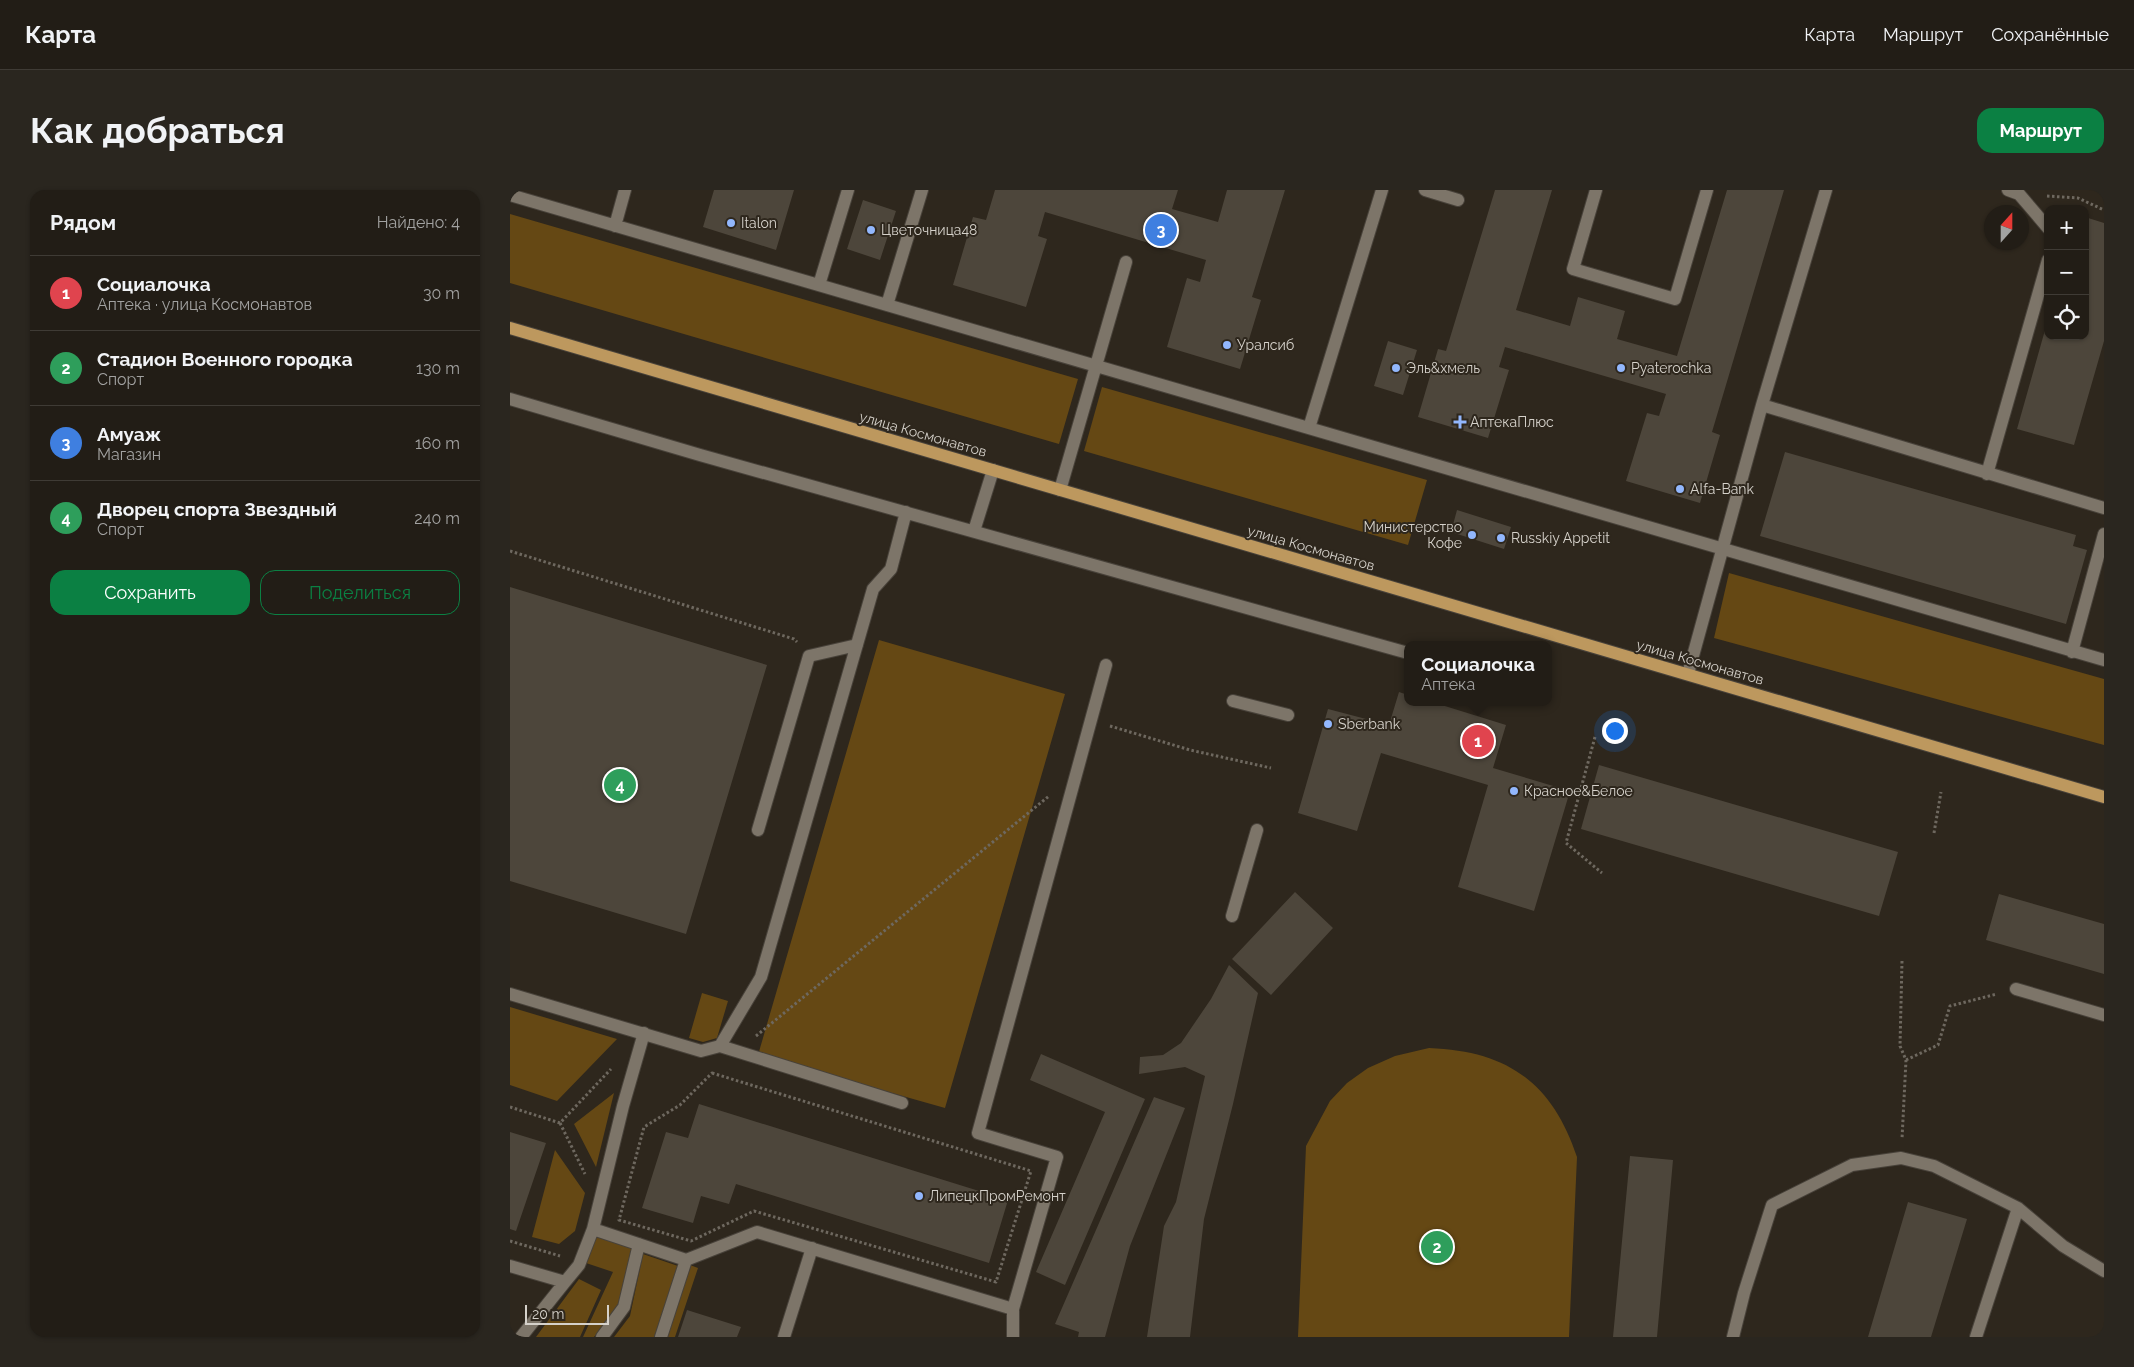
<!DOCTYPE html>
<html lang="ru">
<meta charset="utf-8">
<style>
:root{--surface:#221d16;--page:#2a261f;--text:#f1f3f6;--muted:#a2a2a1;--line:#3f3b35;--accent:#0b8043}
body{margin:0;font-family:Raleway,sans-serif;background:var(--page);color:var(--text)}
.controls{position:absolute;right:15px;top:15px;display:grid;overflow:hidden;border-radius:10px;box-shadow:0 1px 4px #0004}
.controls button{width:45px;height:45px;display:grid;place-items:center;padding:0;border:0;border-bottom:1px solid var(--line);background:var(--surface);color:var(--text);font:25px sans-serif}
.compass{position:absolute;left:1474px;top:15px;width:45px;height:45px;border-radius:50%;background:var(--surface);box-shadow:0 1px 4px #0004;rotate:21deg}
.scale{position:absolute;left:15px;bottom:12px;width:84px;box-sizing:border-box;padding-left:5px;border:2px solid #d5d1ca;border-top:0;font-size:14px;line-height:18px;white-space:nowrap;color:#d5d1ca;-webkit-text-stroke:4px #2e271d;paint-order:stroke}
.you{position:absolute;left:1104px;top:540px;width:18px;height:18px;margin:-12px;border:4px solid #fff;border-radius:50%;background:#1a73e8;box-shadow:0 0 0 8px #1a73e833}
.badge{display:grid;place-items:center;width:32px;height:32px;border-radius:50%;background:var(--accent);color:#fff;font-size:16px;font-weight:700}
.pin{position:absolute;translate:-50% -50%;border:2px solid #fff;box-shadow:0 1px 5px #0006}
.popup{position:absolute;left:894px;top:451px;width:148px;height:65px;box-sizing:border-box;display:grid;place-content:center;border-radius:10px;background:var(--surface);filter:drop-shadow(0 1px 4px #0005);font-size:16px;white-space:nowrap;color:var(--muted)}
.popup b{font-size:19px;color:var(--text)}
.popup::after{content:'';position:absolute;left:50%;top:100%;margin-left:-10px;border:10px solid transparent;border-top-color:var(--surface)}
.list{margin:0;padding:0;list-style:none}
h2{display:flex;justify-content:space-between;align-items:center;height:65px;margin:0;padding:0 20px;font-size:21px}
h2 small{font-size:16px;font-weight:400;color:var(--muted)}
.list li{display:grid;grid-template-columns:32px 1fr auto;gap:15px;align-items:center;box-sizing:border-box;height:75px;padding:0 20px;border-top:1px solid var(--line)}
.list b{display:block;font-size:19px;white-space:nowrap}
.list p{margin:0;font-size:16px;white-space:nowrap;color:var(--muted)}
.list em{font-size:16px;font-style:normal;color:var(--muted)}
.actions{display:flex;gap:10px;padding:15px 20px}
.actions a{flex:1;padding:11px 0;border:1px solid var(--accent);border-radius:15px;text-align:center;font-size:18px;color:var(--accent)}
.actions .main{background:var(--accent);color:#fff}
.icon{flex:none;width:28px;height:28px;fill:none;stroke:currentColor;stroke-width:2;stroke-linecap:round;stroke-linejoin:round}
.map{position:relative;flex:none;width:1594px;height:1147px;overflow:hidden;border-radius:15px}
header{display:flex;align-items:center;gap:30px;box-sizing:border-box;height:70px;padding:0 25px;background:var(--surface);border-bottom:1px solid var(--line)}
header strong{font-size:24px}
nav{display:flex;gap:28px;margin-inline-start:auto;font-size:18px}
.intro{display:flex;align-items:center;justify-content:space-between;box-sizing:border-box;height:120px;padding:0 30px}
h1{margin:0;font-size:35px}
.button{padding:12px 22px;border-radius:15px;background:var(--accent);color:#fff;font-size:18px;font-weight:700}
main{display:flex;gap:30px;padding:0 30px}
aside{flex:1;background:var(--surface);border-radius:15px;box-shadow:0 1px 4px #0004}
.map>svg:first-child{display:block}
.green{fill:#654814}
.building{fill:#4d463b}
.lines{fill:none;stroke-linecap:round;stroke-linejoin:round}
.minor-casing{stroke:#48423a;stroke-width:14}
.major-casing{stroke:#48423a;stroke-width:14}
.path{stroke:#6e685f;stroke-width:3;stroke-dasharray:2.5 2.5;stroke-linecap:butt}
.minor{stroke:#7d7569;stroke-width:12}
.major{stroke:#bd985e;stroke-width:12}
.poi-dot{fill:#92b7fd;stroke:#2e271d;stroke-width:2}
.labels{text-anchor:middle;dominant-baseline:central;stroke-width:4;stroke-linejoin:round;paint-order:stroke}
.poi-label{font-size:14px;fill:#d5d1ca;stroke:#2e271d;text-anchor:start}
.street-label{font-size:14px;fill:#d5d1ca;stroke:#2e271d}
</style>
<header>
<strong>Карта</strong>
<nav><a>Карта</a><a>Маршрут</a><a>Сохранённые</a></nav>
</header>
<div class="intro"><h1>Как добраться</h1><a class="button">Маршрут</a></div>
<main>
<aside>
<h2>Рядом<small>Найдено: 4</small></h2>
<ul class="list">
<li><span class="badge" style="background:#e0444e">1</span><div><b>Социалочка</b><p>Аптека · улица Космонавтов</p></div><em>30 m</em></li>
<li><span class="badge" style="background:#2e9e5b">2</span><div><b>Стадион Военного городка</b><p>Спорт</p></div><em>130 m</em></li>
<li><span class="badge" style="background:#3f7fe0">3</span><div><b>Амуаж</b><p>Магазин</p></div><em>160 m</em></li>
<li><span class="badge" style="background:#2e9e5b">4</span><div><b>Дворец спорта Звездный</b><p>Спорт</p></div><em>240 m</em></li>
</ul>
<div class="actions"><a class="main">Сохранить</a><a>Поделиться</a></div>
</aside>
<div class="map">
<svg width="1594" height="1147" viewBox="0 0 1594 1147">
<rect width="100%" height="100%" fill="#2e271d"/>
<path class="green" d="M0 24 568 189 549 254 0 93Z
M592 197 917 290 898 355 574 261Z
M1219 383 1594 489V555L1204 448Z
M369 450 555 504 435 918 248 865Z
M192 803 218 811 207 848 193 852 179 848Z
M0 817 107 849 47 911 0 895Z
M919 858C997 861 1042 892 1067 967L1059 1147H788L796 956 820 911 837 893 858 878 885 866Z
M104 903 86 977 64 934Z
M45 960 75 1003 65 1041 49 1054 22 1047Z
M86 1046 123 1059 109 1116 84 1147H73L103 1082 76 1073Z
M133 1064 168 1076 145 1147H104L120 1126Z
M180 1075 188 1078 165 1147H156Z
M69 1089 91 1100 70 1147H26Z"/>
<path class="building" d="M204 0H284L266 60 193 37Z
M485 0H668L662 19 708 32 717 0H775L742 107 751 110 730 179 657 157 677 88 690 92 696 70 535 22 528 46 537 49 516 117 443 95 463 27 476 30Z
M985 0H1042L1006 120 1060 136 1068 107 1115 121 1107 149 1167 166 1217 0H1274L1202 242 1210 245 1190 313 1116 291 1137 223 1149 226 1156 204 995 157 989 177 999 180 978 248 908 227 928 159 936 161Z
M353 10 386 21 370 70 337 59Z
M1575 27 1594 33V151L1564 255 1507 239 1537 133 1538 146H1575Z
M878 151 907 160 893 205 864 196Z
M1275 262 1566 345 1563 356 1577 360 1556 434 1250 346Z
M947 320 1001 337 994 359 941 342Z
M0 397 257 475 176 744 0 691Z
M889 502 898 505V512H922L996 535 983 578 1060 601 1024 721 948 697 978 595 871 563 847 641 788 623 818 519 879 535Z
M1089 575 1388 662 1369 726 1071 639Z
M785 702 823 738 761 805 722 769Z
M1489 704 1594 734V784L1476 750Z
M719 775 748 803 723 914 694 1029 680 1147H637L654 1036 666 1012 695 886 675 877 629 884 630 867 653 865 671 853 701 809Z
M531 864 635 909 555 1095 526 1082 595 922 520 890Z
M644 907 675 918 620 1056 595 1147H568L569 1142 545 1134Z
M189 914 498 1010 479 1073 226 994 219 1014 191 1006 183 1033 132 1018 156 942 178 948Z
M0 942 36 953 6 1041 0 1039Z
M1120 966 1163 970 1147 1147H1103Z
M1398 1012 1457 1029 1421 1147H1358Z
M177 1120 231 1137 227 1147H168Z"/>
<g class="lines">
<g class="minor-casing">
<path id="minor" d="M915 0 948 10
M1086 0 1063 79 1165 109 1197 0
M1498 0 1509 4 1538 38
M0 5 1594 470
M105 36 115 0
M309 95 338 0
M377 115 412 0
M0 209 190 265 898 463
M1252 215 1594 318
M799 238 872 0
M1477 284 1538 70
M550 300 616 72
M464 341 483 280
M1562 462 1594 344
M1178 484 1252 215 1316 0
M723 511 778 525
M248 640 299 466 347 455
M722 726 747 640
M1506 799 1594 825
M0 804 191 861 210 856 392 913
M210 856 251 787 363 399 381 379 396 322
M83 1039 176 1070 247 1042 503 1119 547 967 468 943 596 475
M0 1076 55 1092 69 1075 83 1039 113 916 134 843
M503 1119V1147
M11 1147 55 1092
M92 1147 114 1117 129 1054
M151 1147 176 1070
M274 1147 302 1058
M1223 1147 1234 1103 1262 1015 1342 975 1391 968 1424 976 1508 1018 1553 1056 1594 1081
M1466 1147 1508 1018"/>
</g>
<g class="major-casing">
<path id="major" d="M0 138 1594 607"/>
</g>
<path class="path" d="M1537 6 1568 8 1594 20
M0 361 284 449 287 452
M600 536 680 560 761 578
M1085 547 1056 653 1092 683
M1424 643 1431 602
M1392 771 1390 856 1396 870 1392 949
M246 846 539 606
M1396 870 1428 855 1440 816 1487 804
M202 883 521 981 486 1092 244 1021 181 1051 109 1030 134 937 170 915Z
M0 917 50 933 101 879
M50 933 75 984
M0 1051 50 1066"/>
<use href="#minor" class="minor"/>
<use href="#major" class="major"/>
</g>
<g class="poi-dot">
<circle cx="221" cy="33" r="5"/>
<circle cx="361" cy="40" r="5"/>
<circle cx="717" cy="155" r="5"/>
<circle cx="886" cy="178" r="5"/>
<circle cx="1111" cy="178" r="5"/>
<path d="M947.5 224.5h5v5h5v5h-5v5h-5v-5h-5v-5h5z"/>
<circle cx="1170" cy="299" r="5"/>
<circle cx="962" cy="345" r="5"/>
<circle cx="991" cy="348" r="5"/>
<circle cx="818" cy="534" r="5"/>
<circle cx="1004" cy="601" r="5"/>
<circle cx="409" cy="1006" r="5"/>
</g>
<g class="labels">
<g class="poi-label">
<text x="231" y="33">Italon</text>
<text x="371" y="40">Цветочница48</text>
<text x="727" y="155">Уралсиб</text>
<text x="896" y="178">Эль&amp;хмель</text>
<text x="1121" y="178">Pyaterochka</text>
<text x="960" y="232">АптекаПлюс</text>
<text x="1180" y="299">Alfa-Bank</text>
<text x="952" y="337" text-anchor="end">Министерство<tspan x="952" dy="16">Кофе</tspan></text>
<text x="1001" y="348">Russkiy Appetit</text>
<text x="828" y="534">Sberbank</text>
<text x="1014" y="601">Красное&amp;Белое</text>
<text x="419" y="1006">ЛипецкПромРемонт</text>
</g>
<g class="street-label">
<text transform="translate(413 244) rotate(16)">улица Космонавтов</text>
<text transform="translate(801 358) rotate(16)">улица Космонавтов</text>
<text transform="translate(1190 472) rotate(16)">улица Космонавтов</text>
</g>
</g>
</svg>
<div class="controls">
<button>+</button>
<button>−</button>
<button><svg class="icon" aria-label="locate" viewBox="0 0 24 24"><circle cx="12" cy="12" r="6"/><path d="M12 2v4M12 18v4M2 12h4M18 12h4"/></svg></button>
</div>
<svg class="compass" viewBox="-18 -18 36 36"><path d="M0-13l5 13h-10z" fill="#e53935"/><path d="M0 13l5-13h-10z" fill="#a2a2a1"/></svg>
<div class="scale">20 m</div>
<div class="you"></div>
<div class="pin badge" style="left:968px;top:551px;background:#e0444e">1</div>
<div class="popup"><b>Социалочка</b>Аптека</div>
<div class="pin badge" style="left:927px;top:1057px;background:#2e9e5b">2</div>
<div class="pin badge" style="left:651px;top:40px;background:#3f7fe0">3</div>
<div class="pin badge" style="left:110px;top:595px;background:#2e9e5b">4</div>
</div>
</main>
